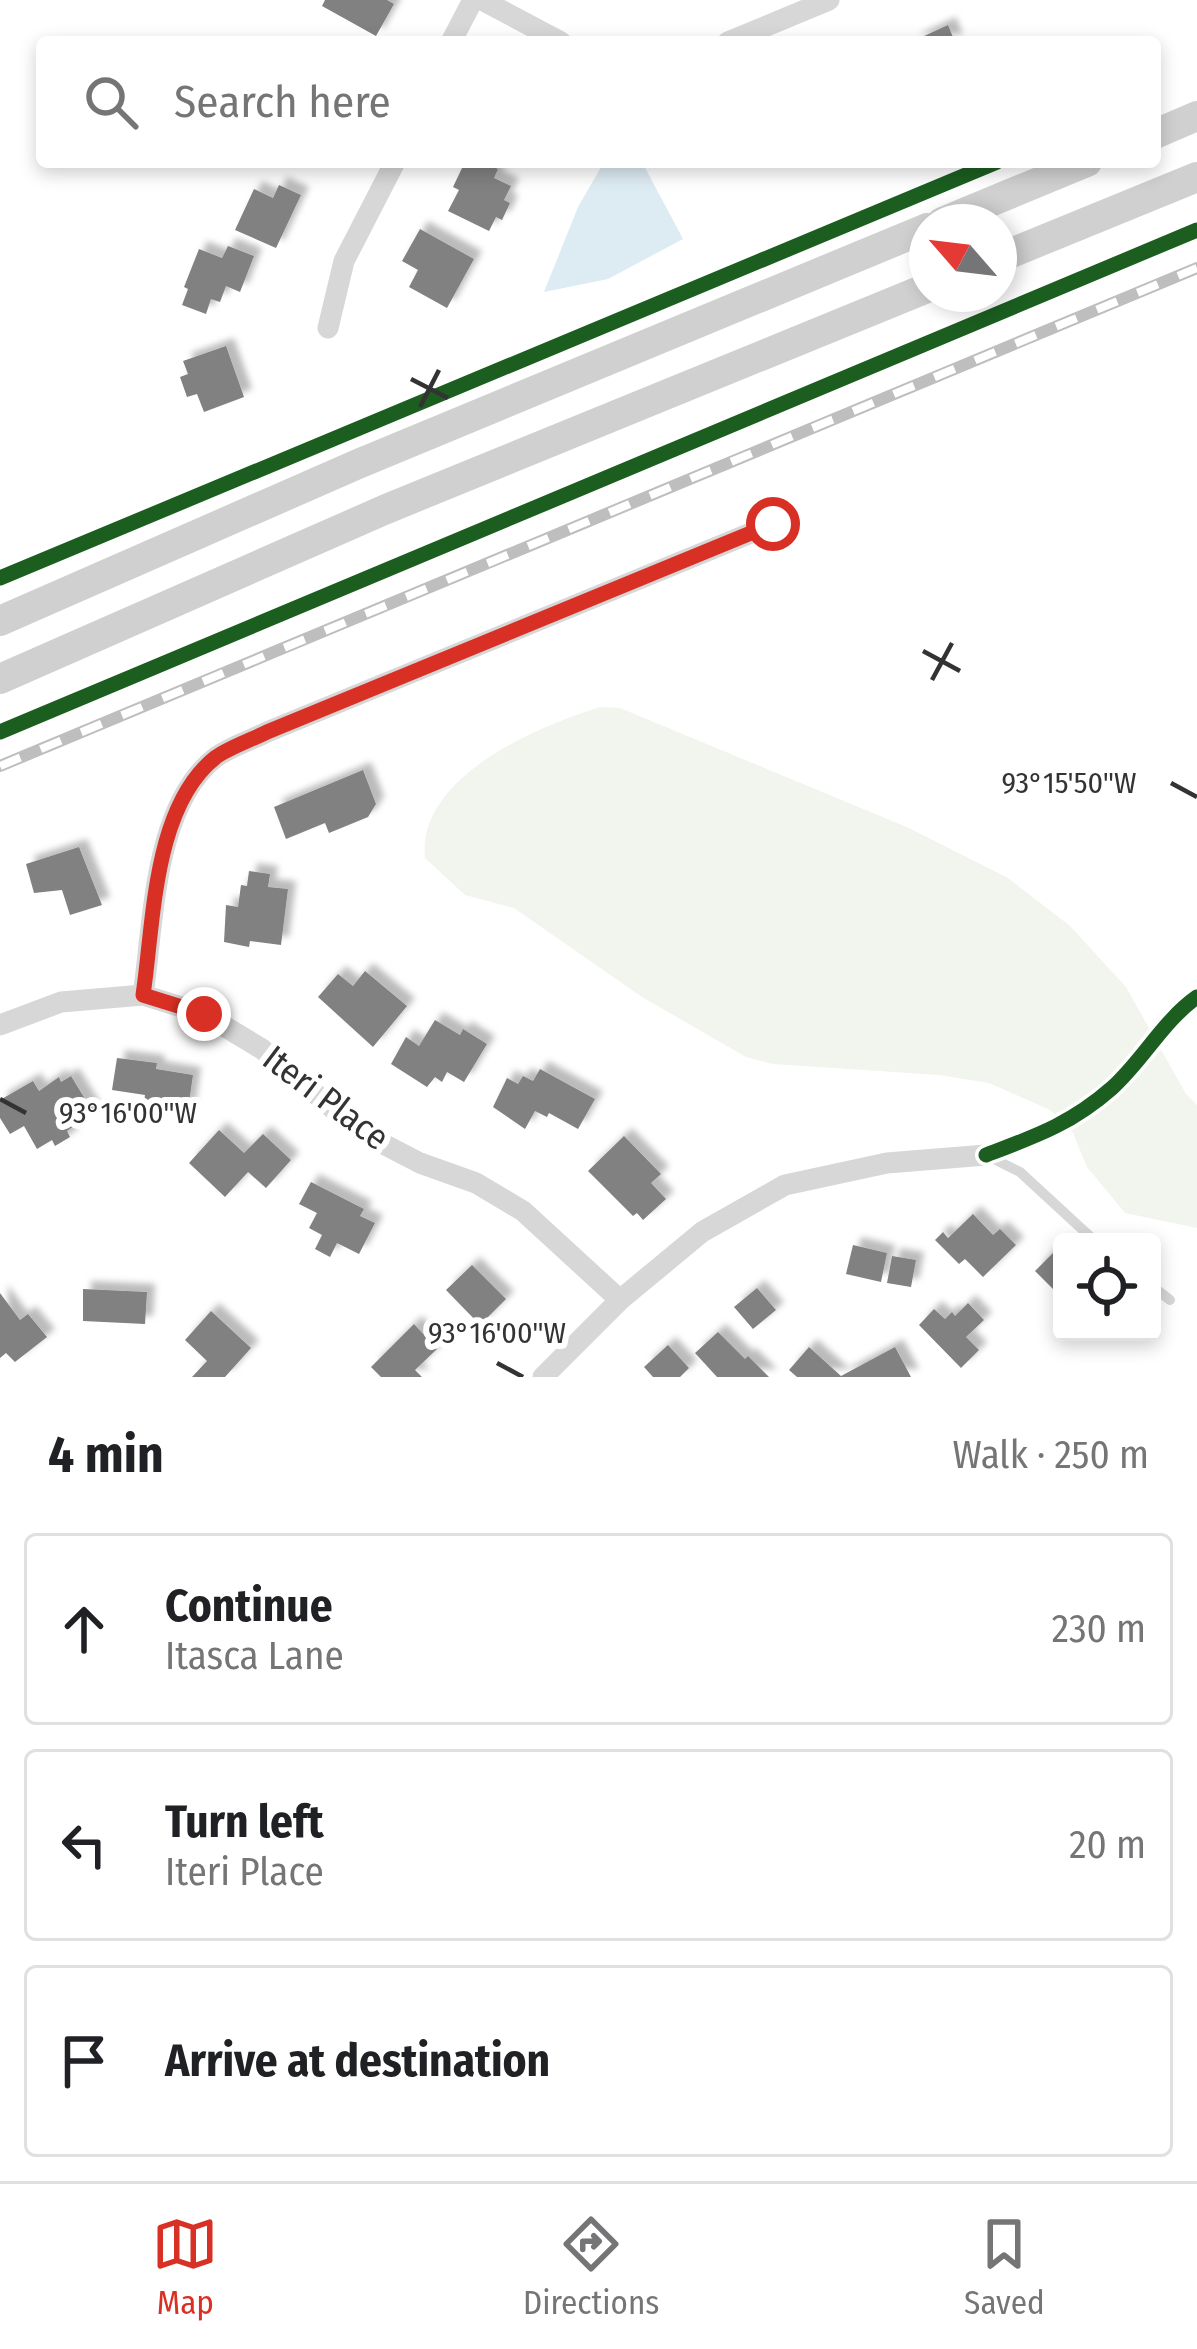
<!DOCTYPE html>
<meta charset="utf-8">
<style>
:root{--surface:#fff;--page:#f6f6f6;--text:#202124;--muted:#757577;--line:#e0e0e0;--accent:#d93025}
body{margin:0;font-family:"Fira Sans Condensed",sans-serif;background:var(--page);color:var(--text)}
.controls{position:absolute;right:36px;bottom:36px;display:grid;overflow:hidden;border-radius:12px;box-shadow:0 6px 18px #0003}
.controls button{width:108px;height:108px;display:grid;place-items:center;padding:0;border:0;border-bottom:3px solid var(--line);background:var(--surface);color:var(--text);font:60px sans-serif}
.compass{position:absolute;left:909px;top:204px;width:108px;height:108px;border-radius:50%;background:var(--surface);box-shadow:0 6px 18px #0003;rotate:298deg}
.stop{position:absolute;width:36px;height:36px;margin:-27px;border:9px solid #d93025;border-radius:50%;background:#fff}
.stop.end{background:#d93025;border-color:#fff;box-shadow:0 3px 12px #0008}
.list{margin:0;padding:0;list-style:none}
h2{display:flex;justify-content:space-between;align-items:center;height:156px;margin:0;padding:0 48px;font-size:51px}
h2 small{font-size:39px;font-weight:400;color:var(--muted)}
.list li{display:grid;grid-template-columns:78px 1fr auto;gap:36px;align-items:center;box-sizing:border-box;height:192px;margin:0 24px 24px;padding:0 24px;border:3px solid var(--line);border-radius:12px}
.list b{display:block;font-size:45px;white-space:nowrap}
.list p{margin:0;font-size:39px;white-space:nowrap;color:var(--muted)}
.list em{font-size:39px;font-style:normal;color:var(--muted)}
.icon{flex:none;width:66px;height:66px;fill:none;stroke:currentColor;stroke-width:2;stroke-linecap:round;stroke-linejoin:round}
.map{position:relative;flex:none;width:1197px;height:1377px;overflow:hidden}
.search{position:absolute;background:var(--surface);box-shadow:0 6px 18px #0003;left:36px;right:36px;top:36px;height:132px;display:flex;align-items:center;gap:30px;box-sizing:border-box;padding:0 42px;border-radius:12px;color:var(--muted);font-size:45px}
.sheet{height:804px;background:var(--surface)}
nav{display:flex;justify-content:space-around;align-items:center;box-sizing:border-box;height:168px;border-top:3px solid var(--line);background:var(--surface);font-size:33px;color:var(--muted)}
nav a{display:grid;justify-items:center;gap:6px}
nav .on{color:var(--accent)}
.map>svg:first-child{display:block}
.green{fill:#f1f5ed}
.water{fill:#ddebf3}
.building{fill:#818181;filter:url(#shadow)}
.lines{fill:none;stroke-linecap:round;stroke-linejoin:round}
.service{stroke:#d7d7d7;stroke-width:10}
.minor{stroke:#d7d7d7;stroke-width:21}
.secondary{stroke:#d0d0d0;stroke-width:30}
.rail-casing{stroke:#bebebe;stroke-width:12}
.rail{stroke:#fff;stroke-width:8;stroke-dasharray:22;stroke-linecap:butt}
.cycleway-casing{stroke:#fff;stroke-width:22}
.cycleway{stroke:#1b5e20;stroke-width:15}
.route{stroke:#d93025;stroke-width:15}
.ticks{fill:none;stroke:#333;stroke-width:4.5}
.labels{text-anchor:middle;dominant-baseline:central;stroke-width:12;stroke-linejoin:round;paint-order:stroke}
.street-label{font-size:36px;fill:#333;stroke:#fff}
.ticks-label{font-size:30px;text-anchor:middle;fill:#333;stroke:#fff;stroke-width:12;stroke-linejoin:round;paint-order:stroke}
</style>
<div class="map">
<svg width="1197" height="1377" viewBox="0 0 1197 1377">
<defs>
<filter id="shadow"><feDropShadow dx="8" dy="-8" stdDeviation="3" flood-color="#0004"/></filter>
</defs>
<rect width="100%" height="100%" fill="#fff"/>
<path class="green" d="M600 707 620 708 909 828 1008 878 1070 926 1126 987 1186 1094 1197 1105V1228L1125 1213 1087 1167 1070 1126 1048 1109 989 1083 939 1075 773 1064 746 1057 642 997 514 908 465 895 425 858C417 777 536 727 600 707Z"/>
<path class="water" d="M604 162H642L683 239 608 279 544 292 578 207Z"/>
<path class="building" d="M325 0H387L394 4 376 36 322 6Z
M948 25 955 42H911Z
M471 162H483L498 169 494 178 511 186 504 200 510 203 502 220 496 217 489 231 448 211 459 190 453 187 463 166 468 168Z
M279 185 301 195 276 248 235 230 254 189 273 198Z
M420 229 474 259 447 308 409 287 418 270 402 261Z
M228 246 254 256 240 292 226 286 220 302 211 299 206 314 182 305 188 289 184 287 199 249 222 258Z
M226 346 244 397 204 412 197 394 187 397 180 377 188 374 183 361Z
M363 770 376 804 368 817 329 833 325 823 286 839 274 807Z
M79 847 102 905 70 915 62 890 34 893 26 864Z
M249 871 270 874 268 887 288 889 281 945 250 941 249 947 224 942 226 905 238 907 241 885 247 886Z
M365 971 407 1006 373 1047 318 997 338 974 353 986Z
M435 1020 460 1035 463 1029 487 1044 464 1082 447 1072 442 1082 435 1077 427 1087 391 1064 406 1037 419 1046Z
M117 1058 157 1063 156 1069 193 1075 188 1109 144 1102 145 1095 112 1090Z
M540 1069 595 1099 578 1129 549 1113 547 1117 535 1111 525 1129 493 1107 507 1078 518 1084 523 1076 533 1081Z
M71 1076 93 1112 67 1131 70 1137 55 1146 52 1140 37 1149 24 1126 10 1134 0 1118V1100L33 1081 39 1091 59 1077 61 1082Z
M219 1130 244 1153 263 1134 291 1160 266 1188 248 1172 225 1197 189 1163Z
M624 1136 661 1174 651 1183 666 1199 643 1220 637 1213 633 1216 588 1171Z
M311 1182 364 1209 360 1216 375 1223 359 1254 337 1243 330 1257 315 1249 322 1235 309 1228 317 1213 299 1204Z
M973 1214 993 1235 1000 1229 1016 1245 983 1277 965 1259 959 1264 935 1240 943 1232 948 1238Z
M853 1245 887 1253 881 1282 846 1274Z
M1059 1247 1062 1290 1058 1294 1035 1271Z
M892 1256 916 1260 911 1287 887 1283Z
M472 1265 506 1299 480 1325 446 1290Z
M757 1288 776 1310 753 1329 734 1307Z
M83 1289 147 1292 145 1324 83 1321Z
M0 1293 20 1320 28 1314 47 1337 15 1362 6 1353 0 1358Z
M968 1303 984 1320 966 1337 979 1350 961 1368 919 1325 934 1309 945 1319 952 1312 955 1316Z
M211 1311 251 1348 225 1377H192L207 1361 185 1340Z
M414 1324 437 1349 415 1370 422 1377H381L371 1367Z
M718 1332 745 1359 748 1356 769 1377H717L695 1353Z
M668 1345 689 1368 680 1377H653L644 1367Z
M809 1347 841 1376 895 1347 911 1377H797L789 1370Z"/>
<g class="lines">
<path class="service" d="M986 1155 1020 1172 1096 1242
M1152 1286 1170 1300"/>
<path class="minor" d="M482 0 561 42
M451 42 473 0
M728 42 829 0
M328 328 344 261 395 162
M143 995C154 922 153 806 216 757 230 747 251 740 267 732L773 524
M0 1025 61 1002 143 995 204 1014 262 1049 362 1133 420 1163 476 1183 523 1211 620 1300
M543 1377 620 1300 702 1232 785 1185 887 1163 986 1155"/>
<path class="secondary" d="M1155 134 1197 116
M942 222 1087 162
M999 258 1197 177
M0 621 358 464 927 228
M0 679 384 510 927 288"/>
<g class="rail-casing">
<path id="rail" d="M0 766 1197 268"/>
</g>
<use href="#rail" class="rail"/>
<g class="cycleway-casing">
<path id="cycleway" d="M0 578 997 162
M0 732 1197 230
M986 1155C1036 1136 1071 1124 1112 1088 1143 1060 1163 1021 1197 997"/>
</g>
<use href="#cycleway" class="cycleway"/>
</g>
<g class="lines">
<path class="route" d="M204 1014 143 995C154 922 153 806 216 757 230 747 251 740 267 732L773 524"/>
</g>
<path class="ticks" d="M411 379 448 398M420 407 439 370M923 651 960 671M932 680 952 643M1171 783 1197 797M0 1099 26 1113M497 1363 523 1377"/>
<g class="labels">
<g class="street-label">
<text transform="translate(326 1098) rotate(37)">Iteri Place</text>
</g>
</g>
<g class="ticks-label">
<text x="1069" y="793">93°15'50"W</text>
<text x="128" y="1123">93°16'00"W</text>
<text x="497" y="1343">93°16'00"W</text>
</g>
</svg>
<div class="controls">
<button><svg class="icon" aria-label="locate" viewBox="0 0 24 24"><circle cx="12" cy="12" r="6"/><path d="M12 2v4M12 18v4M2 12h4M18 12h4"/></svg></button>
</div>
<svg class="compass" viewBox="-18 -18 36 36"><path d="M0-13l5 13h-10z" fill="#e53935"/><path d="M0 13l5-13h-10z" fill="#757577"/></svg>
<div class="stop" style="left:773px;top:524px"></div>
<div class="stop end" style="left:204px;top:1014px"></div>
<div class="search"><svg class="icon" aria-label="search" viewBox="0 0 24 24"><circle cx="10" cy="10" r="6"/><path d="M15 15l6 6"/></svg>Search here</div>
</div>
<section class="sheet">
<h2>4 min<small>Walk · 250 m</small></h2>
<ul class="list">
<li><svg class="icon" aria-label="ahead" viewBox="0 0 24 24"><path d="M12 20V5M6 11l6-6 6 6"/></svg><div><b>Continue</b><p>Itasca Lane</p></div><em>230 m</em></li>
<li><svg class="icon" aria-label="left" viewBox="0 0 24 24"><path d="M17 20v-9H6M10 6l-5 5 5 5"/></svg><div><b>Turn left</b><p>Iteri Place</p></div><em>20 m</em></li>
<li><svg class="icon" aria-label="arrive" viewBox="0 0 24 24"><path d="M6 21V4h12l-3 4 3 4H6"/></svg><div><b>Arrive at destination</b></div></li>
</ul>
</section>
<nav>
<a class="on"><svg class="icon" aria-label="map" viewBox="0 0 24 24"><path d="M3 6l6-2 6 2 6-2v14l-6 2-6-2-6 2zM9 4v14M15 6v14"/></svg>Map</a>
<a><svg class="icon" aria-label="directions" viewBox="0 0 24 24"><path d="M12 3l9 9-9 9-9-9zM9 14v-3h6M13 9l2 2-2 2"/></svg>Directions</a>
<a><svg class="icon" aria-label="saved" viewBox="0 0 24 24"><path d="M7 4h10v16l-5-4-5 4z"/></svg>Saved</a>
</nav>
